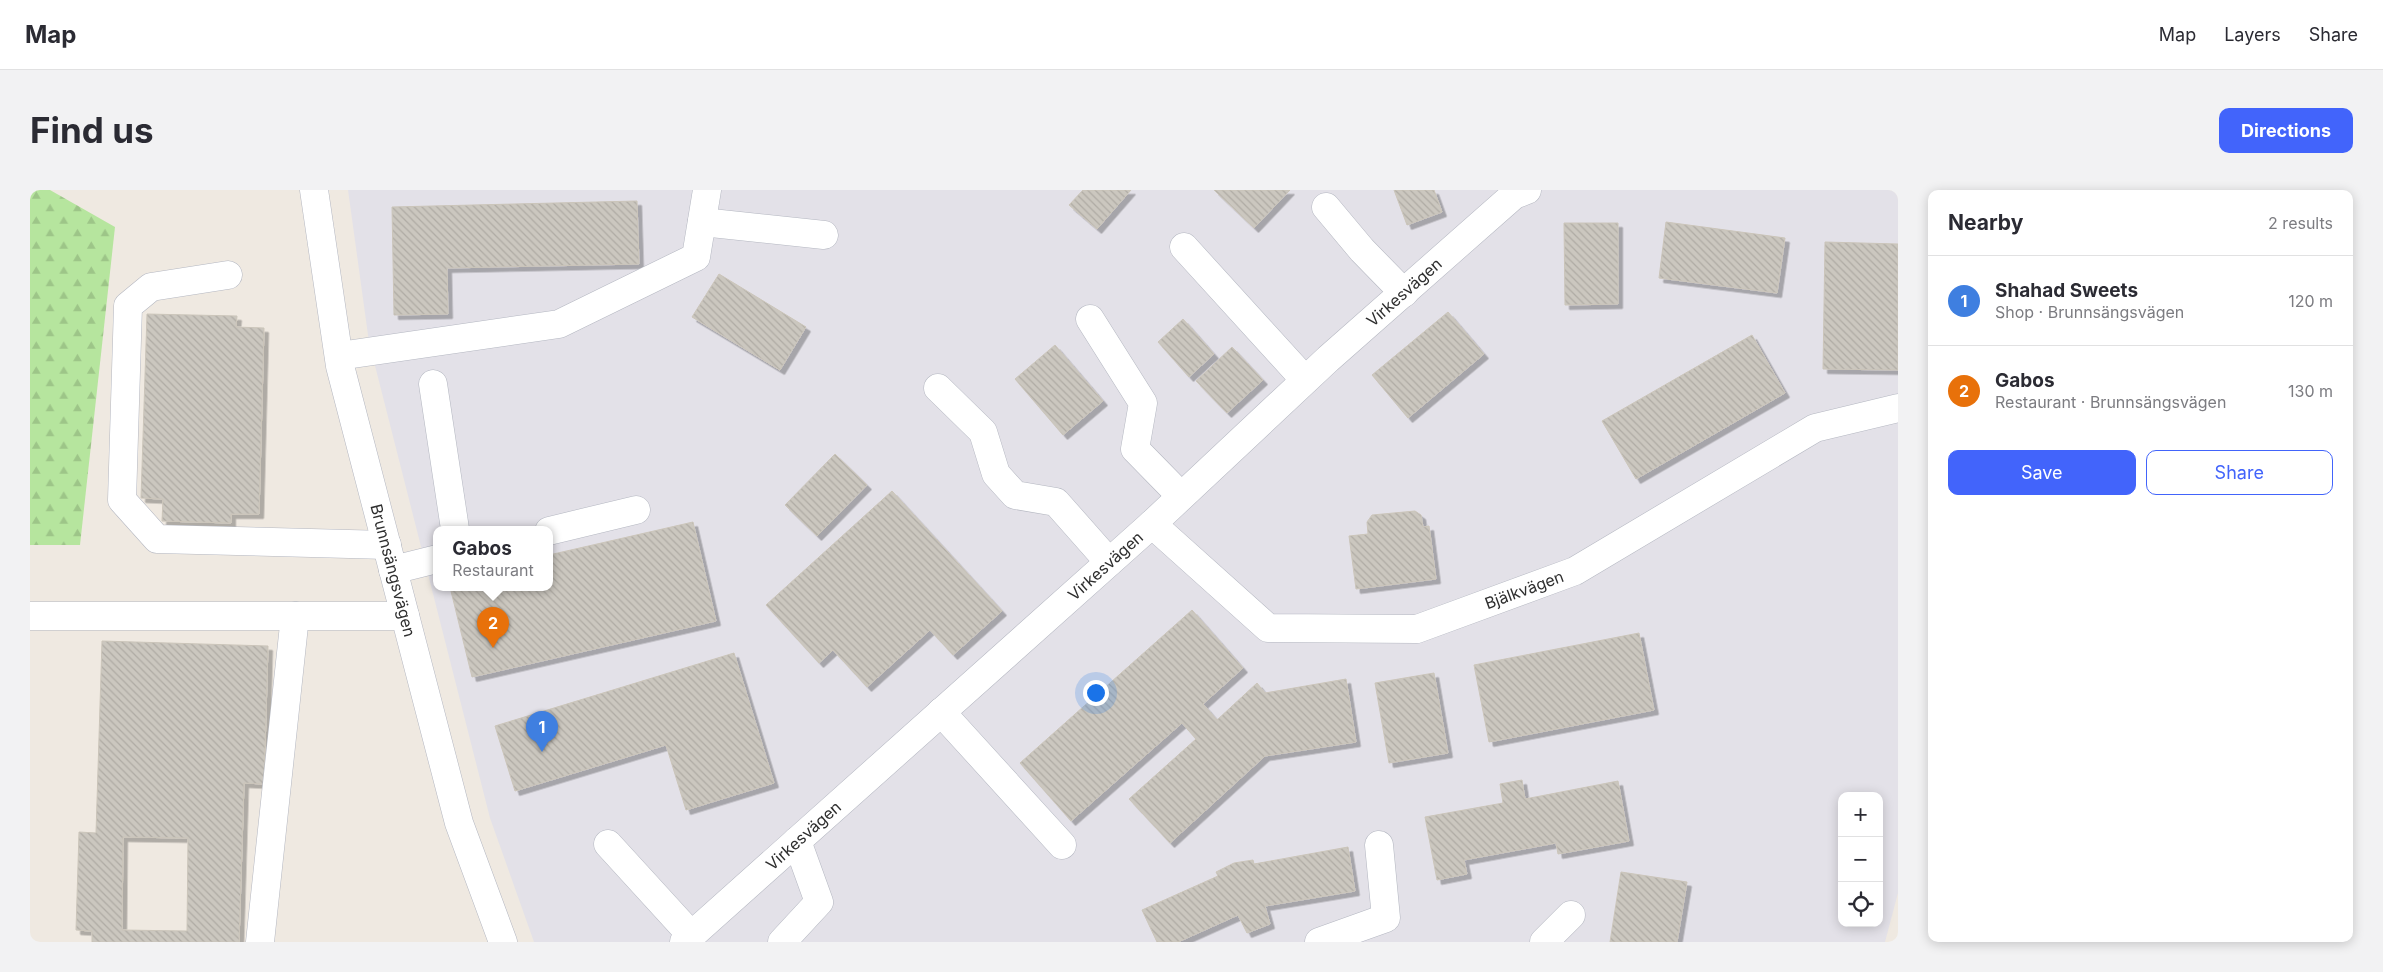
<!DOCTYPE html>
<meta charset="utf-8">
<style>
:root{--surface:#fff;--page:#f2f2f3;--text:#2b2b33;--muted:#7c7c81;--line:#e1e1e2;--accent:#4264fb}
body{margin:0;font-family:Inter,sans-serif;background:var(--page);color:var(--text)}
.controls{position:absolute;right:15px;bottom:15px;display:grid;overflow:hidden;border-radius:10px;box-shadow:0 2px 12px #0003}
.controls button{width:45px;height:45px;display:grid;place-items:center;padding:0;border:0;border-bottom:1px solid var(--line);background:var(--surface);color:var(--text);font:25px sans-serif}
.you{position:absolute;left:1065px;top:502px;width:18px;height:18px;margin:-12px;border:4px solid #fff;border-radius:50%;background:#1a73e8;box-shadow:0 0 0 8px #1a73e833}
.badge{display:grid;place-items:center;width:32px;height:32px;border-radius:50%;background:var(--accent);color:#fff;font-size:16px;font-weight:700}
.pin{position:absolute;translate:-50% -41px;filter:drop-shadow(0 1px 2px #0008)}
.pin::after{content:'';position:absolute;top:26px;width:18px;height:15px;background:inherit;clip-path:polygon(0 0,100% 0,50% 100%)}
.popup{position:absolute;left:403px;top:336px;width:120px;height:65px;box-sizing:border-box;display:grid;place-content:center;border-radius:10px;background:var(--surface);filter:drop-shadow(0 1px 4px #0005);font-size:16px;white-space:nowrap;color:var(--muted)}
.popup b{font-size:19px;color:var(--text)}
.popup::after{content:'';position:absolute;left:50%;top:100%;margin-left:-10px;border:10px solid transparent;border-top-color:var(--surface)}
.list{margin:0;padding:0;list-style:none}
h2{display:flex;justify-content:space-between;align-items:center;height:65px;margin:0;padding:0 20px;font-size:21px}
h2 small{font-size:16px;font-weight:400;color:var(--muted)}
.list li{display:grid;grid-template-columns:32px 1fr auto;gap:15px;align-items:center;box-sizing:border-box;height:90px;padding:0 20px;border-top:1px solid var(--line)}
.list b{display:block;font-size:19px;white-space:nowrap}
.list p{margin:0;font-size:16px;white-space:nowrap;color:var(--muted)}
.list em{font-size:16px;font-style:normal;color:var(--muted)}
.actions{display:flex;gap:10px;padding:15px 20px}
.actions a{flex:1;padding:11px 0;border:1px solid var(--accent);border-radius:10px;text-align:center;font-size:18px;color:var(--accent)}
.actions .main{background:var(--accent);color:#fff}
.icon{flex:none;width:28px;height:28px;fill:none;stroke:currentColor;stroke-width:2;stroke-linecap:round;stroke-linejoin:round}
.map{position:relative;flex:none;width:1868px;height:752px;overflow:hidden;border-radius:10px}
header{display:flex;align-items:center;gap:30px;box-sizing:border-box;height:70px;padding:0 25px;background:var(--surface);border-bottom:1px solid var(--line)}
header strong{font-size:24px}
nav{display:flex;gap:28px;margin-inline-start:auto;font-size:18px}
.intro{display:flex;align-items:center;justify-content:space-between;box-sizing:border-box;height:120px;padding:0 30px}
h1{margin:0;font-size:35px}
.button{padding:12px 22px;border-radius:10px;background:var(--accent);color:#fff;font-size:18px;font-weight:700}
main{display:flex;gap:30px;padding:0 30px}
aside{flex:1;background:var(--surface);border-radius:10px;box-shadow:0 2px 12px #0003}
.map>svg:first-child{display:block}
.industrial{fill:#e3e1e8;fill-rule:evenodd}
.forest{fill:url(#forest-firs)}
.building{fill:url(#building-back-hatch);stroke:#cbc5ba;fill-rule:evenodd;filter:url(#shadow)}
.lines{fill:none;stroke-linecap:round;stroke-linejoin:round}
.minor-casing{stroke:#b4b7c1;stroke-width:29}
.minor{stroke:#fff;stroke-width:28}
.labels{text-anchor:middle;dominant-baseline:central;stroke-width:5;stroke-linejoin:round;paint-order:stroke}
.street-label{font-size:16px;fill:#2e2e2e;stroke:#fff}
</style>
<header>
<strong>Map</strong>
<nav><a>Map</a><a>Layers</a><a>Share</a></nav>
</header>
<div class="intro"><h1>Find us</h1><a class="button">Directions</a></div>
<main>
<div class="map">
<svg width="1868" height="752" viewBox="0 0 1868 752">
<defs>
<pattern id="forest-firs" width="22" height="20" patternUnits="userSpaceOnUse" patternTransform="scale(1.25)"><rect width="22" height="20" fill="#b6e59e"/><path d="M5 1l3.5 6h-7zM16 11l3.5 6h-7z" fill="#9dc588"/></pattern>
<pattern id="building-back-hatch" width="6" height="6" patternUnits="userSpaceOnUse" patternTransform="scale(1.25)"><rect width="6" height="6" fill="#cbc7bf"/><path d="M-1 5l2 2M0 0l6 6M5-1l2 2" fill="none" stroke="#afaba4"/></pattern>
<filter id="shadow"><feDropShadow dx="4.5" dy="4.5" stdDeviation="0" flood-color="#0004"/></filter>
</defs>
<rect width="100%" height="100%" fill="#efe9e1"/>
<path class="industrial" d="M318 0H1868V703L1855 752H504L460 628 339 152ZM407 339H519V397H407ZM1812 606H1849V733H1812Z"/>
<path class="forest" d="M0 0H20L85 37 50 355H0Z"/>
<path class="building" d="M1053 0H1101L1067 39 1039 15Z
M1184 0H1260L1224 38Z
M1364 0H1404L1412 22 1377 35Z
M607 11 609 74 417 78 418 124 364 125 362 17Z
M1636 32 1755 48 1747 103 1629 88Z
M1534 33H1588V114L1535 115Z
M1795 52 1868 54V180L1793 179Z
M689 84 776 137 750 180 662 127Z
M1418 122 1454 164 1378 228 1342 185Z
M117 124 207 126 206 137 234 138 229 324H201V333L132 331 133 309 111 308Z
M1153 129 1184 164 1159 187 1128 152Z
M1722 145 1755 203 1606 289 1572 231Z
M1025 155 1073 211 1033 245 985 189Z
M1202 157 1233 190 1197 223 1166 191Z
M805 264 837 295 787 346 755 315Z
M862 301 972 421 923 465 900 440 837 497 803 460 789 473 736 415Z
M1385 321 1391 325 1393 337 1399 336 1406 389 1326 399 1319 346 1338 344 1337 332 1342 325Z
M663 332 686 431 442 487 420 397H519V365Z
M1162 420 1213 478 1173 514 1187 530 1227 493 1235 503 1316 489 1326 552 1235 566 1140 653 1099 609 1166 549 1152 533 1041 631 990 573Z
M1609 443 1624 520 1459 552 1444 475Z
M72 451 238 456 234 594 214 593 209 752H62V741L46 740 49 642 66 643ZM93 647 158 648 157 741 92 740Z
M704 463 744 593 656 620 636 555 485 601 465 536Z
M1404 483 1418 563 1359 573 1345 493Z
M1492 590 1495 609 1588 591 1599 651 1528 664 1526 653 1434 670 1437 684 1407 690 1395 627 1473 613 1470 594Z
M1318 657 1325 701 1235 716 1240 734 1217 743 1208 725 1148 752H1127L1112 720 1188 686 1186 682 1204 673 1223 670 1224 674Z
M1591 682 1657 692 1647 752H1580Z"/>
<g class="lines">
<g class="minor-casing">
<g id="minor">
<path id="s1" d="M284 0 310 176 429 633 473 752"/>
<path d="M1296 17 1332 60 1374 103"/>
<path d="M672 32 794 45"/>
<path d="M1154 57 1275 190"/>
<path d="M198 85 121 97 98 116 92 310 127 349 357 355"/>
<path d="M1060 129 1113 213 1105 259 1151 306"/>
<path d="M309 166 529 134 666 67 677 0"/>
<path d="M403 194 425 339"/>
<path d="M908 198 953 242 966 284 985 305 1026 312 1079 372"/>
<path id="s2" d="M1122 334 1238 438 1387 439 1545 381 1785 238 1868 218"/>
<path d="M519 341 606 320"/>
<path d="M363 380 407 369"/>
<path d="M0 426H375"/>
<path d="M911 522 1032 655"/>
<path d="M578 654 662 746"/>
<path d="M230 752 265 426"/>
<path id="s3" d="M654 752 1122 334 1298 169 1484 5 1497 0"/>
<path d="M752 752 789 712 767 651"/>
<path d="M1289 752 1356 728 1349 655"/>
<path d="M1514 752 1541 725"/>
</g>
</g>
<use href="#minor" class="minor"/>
</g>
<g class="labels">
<g class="street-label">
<text stroke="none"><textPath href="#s3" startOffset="970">Virkesvägen</textPath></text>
<text stroke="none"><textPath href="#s3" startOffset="565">Virkesvägen</textPath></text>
<text stroke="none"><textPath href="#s1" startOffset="389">Brunnsängsvägen</textPath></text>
<text stroke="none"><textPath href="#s2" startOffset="419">Bjälkvägen</textPath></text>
<text stroke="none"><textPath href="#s3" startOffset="160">Virkesvägen</textPath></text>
</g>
</g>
</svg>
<div class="controls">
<button>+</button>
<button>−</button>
<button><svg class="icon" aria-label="locate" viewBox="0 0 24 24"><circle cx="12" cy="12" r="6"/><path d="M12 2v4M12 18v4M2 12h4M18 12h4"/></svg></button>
</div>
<div class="you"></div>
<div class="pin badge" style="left:512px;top:562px;background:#3f7fe0">1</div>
<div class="pin badge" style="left:463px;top:458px;background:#e8710a">2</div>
<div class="popup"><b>Gabos</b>Restaurant</div>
</div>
<aside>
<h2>Nearby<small>2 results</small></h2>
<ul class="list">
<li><span class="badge" style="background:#3f7fe0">1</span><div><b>Shahad Sweets</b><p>Shop · Brunnsängsvägen</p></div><em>120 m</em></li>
<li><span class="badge" style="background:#e8710a">2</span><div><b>Gabos</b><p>Restaurant · Brunnsängsvägen</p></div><em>130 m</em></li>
</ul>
<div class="actions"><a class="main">Save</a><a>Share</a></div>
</aside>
</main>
